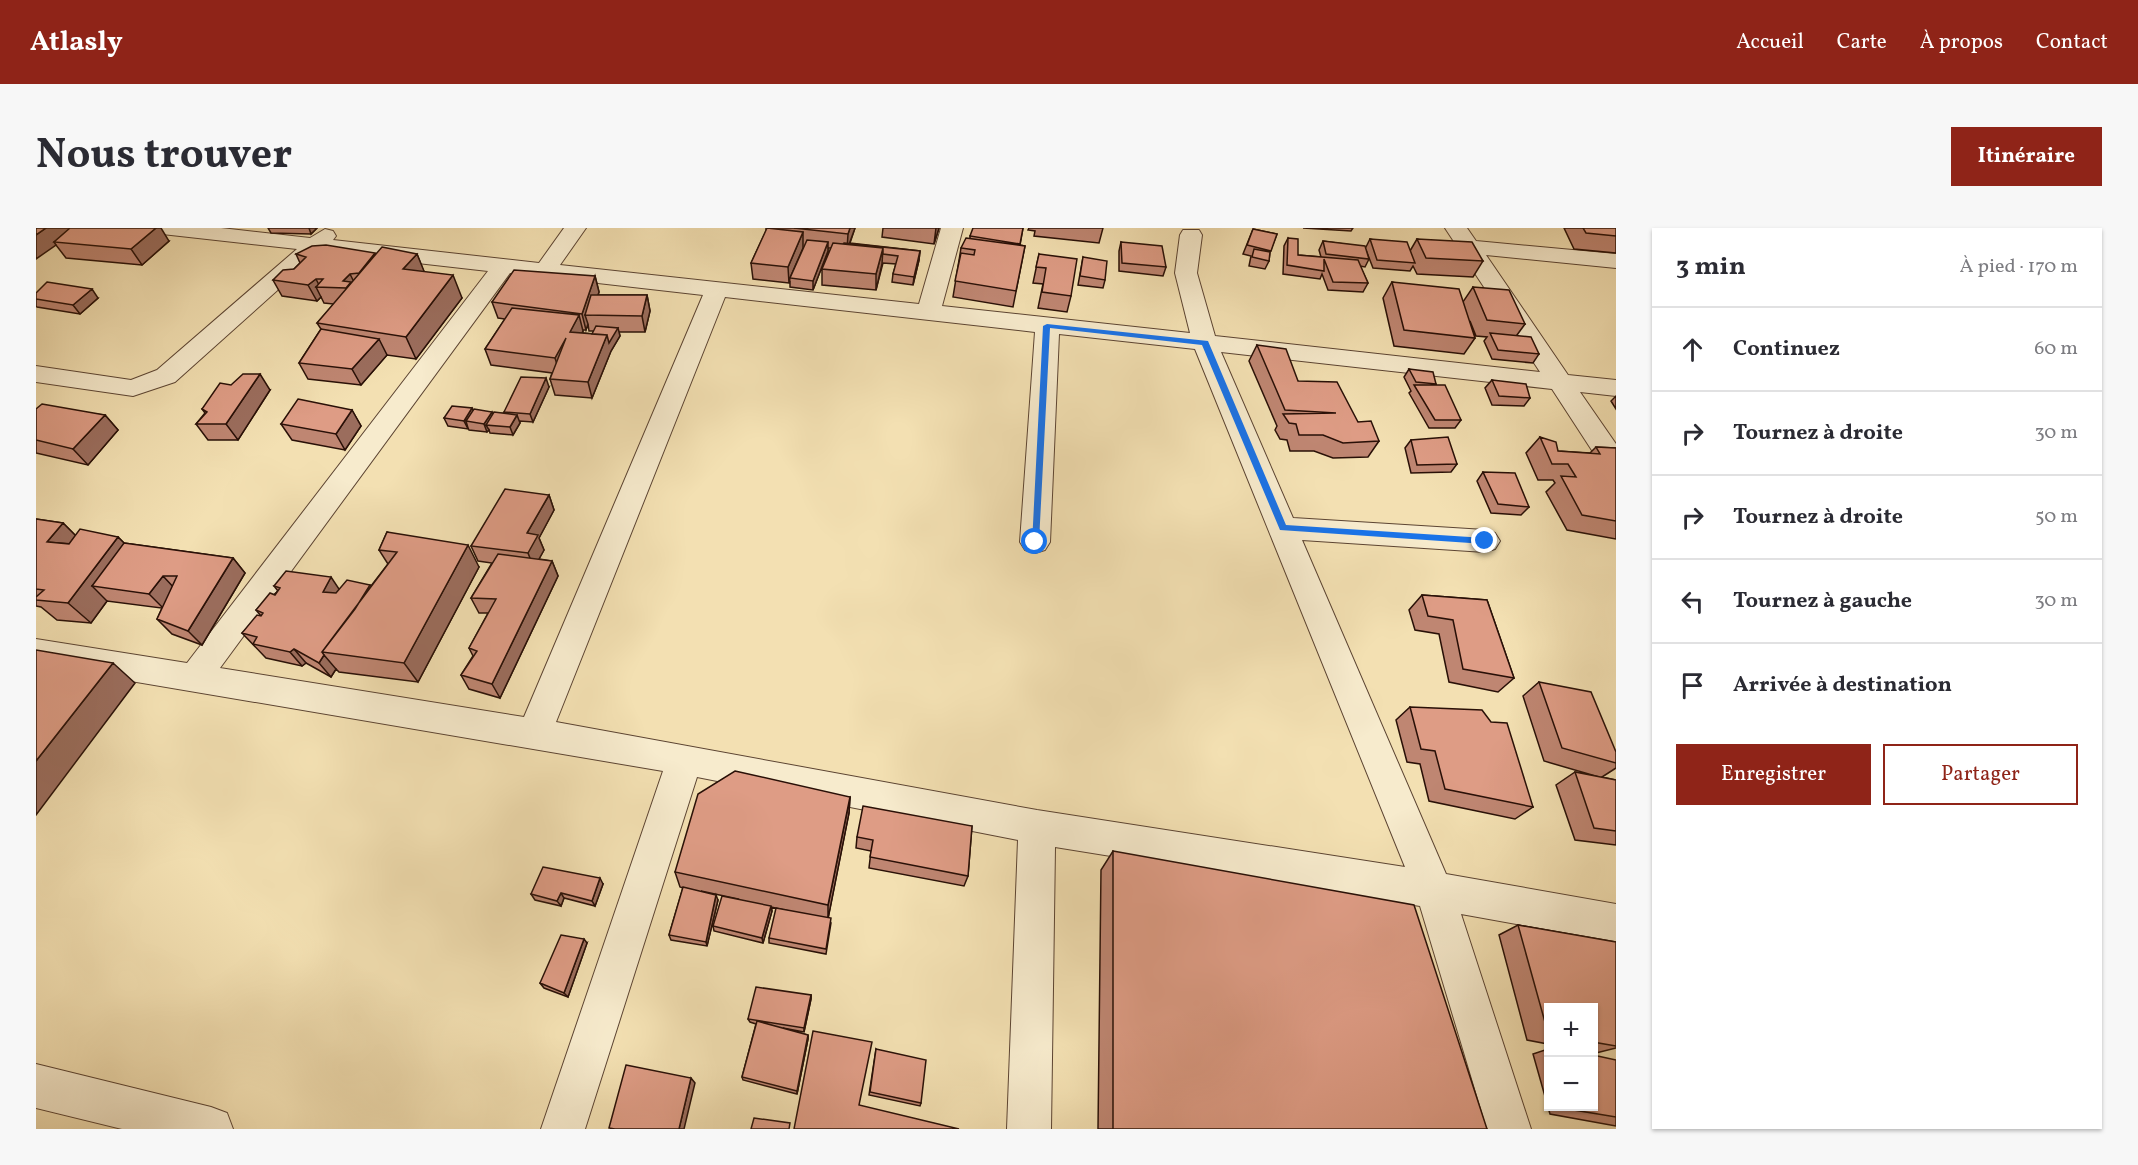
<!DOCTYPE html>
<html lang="fr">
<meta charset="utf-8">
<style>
:root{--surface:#fff;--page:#f7f7f7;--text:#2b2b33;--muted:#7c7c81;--line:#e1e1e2;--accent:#8f2418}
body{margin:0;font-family:Vollkorn,serif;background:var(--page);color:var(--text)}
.controls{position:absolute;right:18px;bottom:18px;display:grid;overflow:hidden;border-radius:0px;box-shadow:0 2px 4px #0004}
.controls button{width:54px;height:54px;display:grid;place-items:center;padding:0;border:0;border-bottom:2px solid var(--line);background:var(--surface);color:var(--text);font:30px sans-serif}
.stop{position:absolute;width:18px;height:18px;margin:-14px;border:4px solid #1a73e8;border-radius:50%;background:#fff}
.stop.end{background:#1a73e8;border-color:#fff;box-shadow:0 2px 6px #0008}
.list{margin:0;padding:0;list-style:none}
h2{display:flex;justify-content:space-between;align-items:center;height:78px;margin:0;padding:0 24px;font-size:26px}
h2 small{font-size:20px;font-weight:400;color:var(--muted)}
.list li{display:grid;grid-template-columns:39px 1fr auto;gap:18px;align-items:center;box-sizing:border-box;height:84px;padding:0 24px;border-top:2px solid var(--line)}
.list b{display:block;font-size:22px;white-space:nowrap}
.list em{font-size:20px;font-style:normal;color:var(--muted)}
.actions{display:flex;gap:12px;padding:18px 24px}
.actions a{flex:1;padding:14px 0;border:2px solid var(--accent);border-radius:0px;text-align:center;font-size:21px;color:var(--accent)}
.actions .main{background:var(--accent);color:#fff}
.icon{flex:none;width:33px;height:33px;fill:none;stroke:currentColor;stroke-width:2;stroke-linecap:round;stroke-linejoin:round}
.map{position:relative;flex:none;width:1580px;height:901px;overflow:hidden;border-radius:0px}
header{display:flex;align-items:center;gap:36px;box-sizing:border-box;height:84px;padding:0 30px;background:var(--accent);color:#fff}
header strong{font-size:28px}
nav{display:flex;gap:33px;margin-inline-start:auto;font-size:21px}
.intro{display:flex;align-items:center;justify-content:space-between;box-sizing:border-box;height:144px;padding:0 36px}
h1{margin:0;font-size:42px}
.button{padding:15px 27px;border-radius:0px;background:var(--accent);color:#fff;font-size:21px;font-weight:700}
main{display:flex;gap:36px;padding:0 36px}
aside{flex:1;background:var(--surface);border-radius:0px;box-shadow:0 2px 4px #0004}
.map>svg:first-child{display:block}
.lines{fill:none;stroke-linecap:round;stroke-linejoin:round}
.street-casing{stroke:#5c4432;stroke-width:2}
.street{fill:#f7ebcd;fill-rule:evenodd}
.wall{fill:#bf8672;stroke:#291007;stroke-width:1.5;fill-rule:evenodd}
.shaded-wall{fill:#9b6d5d;stroke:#291007;stroke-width:1.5}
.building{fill:#de9c85;stroke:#291007;stroke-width:1.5}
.route{fill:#1a73e8}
</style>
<header>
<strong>Atlasly</strong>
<nav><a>Accueil</a><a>Carte</a><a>À propos</a><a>Contact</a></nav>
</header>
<div class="intro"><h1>Nous trouver</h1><a class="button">Itinéraire</a></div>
<main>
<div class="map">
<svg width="1580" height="901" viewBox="0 0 1580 901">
<rect width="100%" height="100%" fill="#f3e0b2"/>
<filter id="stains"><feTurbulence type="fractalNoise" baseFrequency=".00333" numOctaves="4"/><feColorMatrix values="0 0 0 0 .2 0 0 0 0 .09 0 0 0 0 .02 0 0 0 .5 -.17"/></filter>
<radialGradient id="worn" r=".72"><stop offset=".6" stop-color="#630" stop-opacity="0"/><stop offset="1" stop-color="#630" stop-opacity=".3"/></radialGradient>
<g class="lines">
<g class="street-casing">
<path id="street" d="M115 0H185L274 10 289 1 297 3 300 8 297 12 503 35 528 0H550L524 37 883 76 905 0H927L906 78 1154 105 1139 45 1144 7 1147 2H1163L1166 7 1161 45 1179 108 1504 144 1409 0H1431L1440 13 1580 26V40L1450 27 1532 147 1580 152V168L1544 164 1580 216V247L1570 244 1516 161 1185 124 1257 290 1449 302 1459 305 1464 313 1459 321 1449 324 1266 312 1410 646 1580 676V714L1425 686 1495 901H1451L1384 678 1019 619 1015 901H971L982 612 661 549 549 901H505L627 543 0 437V411L151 435 452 43 284 24 139 154 97 168 0 154V138L95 152 121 142 261 21 126 6 118 5ZM474 45 667 67 488 489 184 440ZM689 69 999 104 984 314 989 322 999 325 1009 322 1014 314 1023 106 1159 121 1369 639 1001 582 520 494Z
M0 836 175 879 191 885 197 901H86L0 880Z"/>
</g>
<use href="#street" class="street"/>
</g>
<path class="wall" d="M0 0 133 13 106 37 30 30 20 17Z
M232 0H281L275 6 235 5Z
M730 0H819L814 15 884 23 883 32 877 57 856 54 857 46 860 36 847 35 840 62 786 57V41L795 20H792V23L777 62 754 59V54L753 55 717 51 715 35 730 3Z
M847 0H903L898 16 846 9Z
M987 0 984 17 989 18 977 79 917 69 925 20 934 10V8Z
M993 0H1067L1063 15 998 8 999 3 992 2Z
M1267 0H1317L1315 3Z
M1528 0H1580V25L1538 21Z
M1217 1 1241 6 1234 24 1233 33 1229 41 1213 38 1215 28 1207 26Z
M1252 10 1262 27 1285 29 1283 22 1287 13 1330 19 1334 11 1374 23 1381 11 1447 33 1437 49 1381 46 1377 38 1374 43 1337 40 1330 22 1333 31 1329 39 1324 38 1332 55 1327 64 1292 62 1286 46 1284 51 1247 46 1248 18Z
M1085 14 1130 39 1127 48 1083 43V23Z
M260 26H381L388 44 426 70 380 131 351 127 325 157 272 151 263 135 285 101 281 95 298 76 288 75 285 69 281 73 246 68 237 52 258 41 264 35Z
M1003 26 1035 68 1031 84 1002 80 1007 56 997 55Z
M1047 29 1069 52 1067 60 1042 57Z
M559 48 563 64 562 67H611L614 83 609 104H583L584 108 575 123 556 170 519 167 514 151 516 145 455 137 449 121 469 91 462 90 456 74ZM552 96 553 103H558L556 106 547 105V102H550Z
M1356 54 1427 74 1437 59 1489 96 1481 107 1503 126 1497 135 1456 131 1448 113 1451 109 1440 108 1434 93 1439 110 1428 126 1358 118 1347 70Z
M0 65 62 70 44 86 1 79 0 78Z
M1221 117 1262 153 1322 194 1343 213 1332 229 1297 230 1278 223H1254L1251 212 1244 211 1239 202 1241 198 1213 133Z
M1373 141 1400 156V157L1425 192 1419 200H1393L1373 165 1375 163 1368 149Z
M1456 152 1494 170 1488 178 1456 177 1449 160Z
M513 159 497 194 484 193V195L477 207 454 205 453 202 451 204 433 202 432 200V201L412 198 408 190 437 182 457 186 468 185V184Z
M234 162 202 212H172L160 196 169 185 166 181Z
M1580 168V181L1575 173Z
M0 181 69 187 82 202 52 237 0 225Z
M316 182 325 198 309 222 256 212 245 196Z
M1504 209 1522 223 1554 225 1560 219 1580 220V311L1531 302 1510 264 1519 255 1517 252H1502L1490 225Z
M1375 212 1421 236 1415 244 1375 245 1369 220Z
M1447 244 1493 279 1485 287 1455 285 1441 253Z
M513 267 518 282 503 310 508 322 503 331 516 333 522 348 464 470 433 461 425 447 437 428 433 420 452 385H443L435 370 456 335 442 333 435 318Z
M0 291 27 295 39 307 82 309 88 315 197 330 209 345 166 417 136 406 121 391 126 380 71 373 55 395 21 392 5 379 0 378Z
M351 304 443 339 382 454 303 444 300 441 295 449 270 435 266 438 230 430 206 405 225 388 220 382 242 363 238 358 303 361 334 357 335 358 352 336 343 322Z
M1386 367 1451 372 1478 450 1462 464 1413 454 1403 406 1379 402 1373 382Z
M1503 454 1580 524V540L1566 549 1580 552V617L1539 612 1520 557 1539 544 1563 549 1508 533 1487 468Z
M1374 479 1497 579 1479 591 1393 573 1384 536 1371 534 1360 492Z
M814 569 813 585 792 690 795 695 790 726 733 715V710L753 683 735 679 736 683 727 715 678 703 677 698 702 671 665 663 682 672 671 718 635 712 633 707 647 660 644 659 639 644Z
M936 598 932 648 928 658 833 640 835 623 820 620 821 609Z
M1077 623 1451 901H1062L1065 642Z
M567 656 559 678 528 670 525 678 499 672 495 666Z
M1482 697 1580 714V820L1560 825H1557V780H1512V816L1491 812 1463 707Z
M551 715 532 769 508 760 504 755Z
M775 767V771L768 804 747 800 772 807V811L761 866 707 852 706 849 720 796 714 794 712 791Z
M840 821 885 875 884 878 833 867Z
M1512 821V879H1557L1580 832V898L1514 886 1497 826Z"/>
<path class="shaded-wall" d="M10 0H44L18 14 20 17 0 31V7Z
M120 0H125L133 13 106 37 95 21Z
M273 0H281L275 6Z
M814 0H819L811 22 812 6Z
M900 0H903L898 16Z
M767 4V20L754 50 753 55 752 39Z
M792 14V23L777 62V53Z
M847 20 846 36 840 62V46Z
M884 23 883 32 877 57 878 49Z
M381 26 390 48 367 41Z
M314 46 322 62 307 53Z
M417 47 426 70 380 131 370 109Z
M559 48 563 64 555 87H549L552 96 550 102 546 86Z
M280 51 284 59H280L285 69 281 73 272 57Z
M56 61 62 70 44 86 37 77Z
M611 67 614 83 609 104 606 88Z
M543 87 547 103 538 120 534 104Z
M582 100 584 108 575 123 556 170 552 154 571 107Z
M530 110 524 146 519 130Z
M343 111 351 127 325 157 316 141Z
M224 146 234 162 202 212 190 196Z
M510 150 513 159 497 194 494 186Z
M436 180 440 188 430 193 432 200V201L428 193Z
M316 182 325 198 309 222 300 206Z
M456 184 459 192 450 197 453 202 451 204 448 196Z
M69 187 82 202 52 237 37 221Z
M481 187 484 195 477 207 474 199Z
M513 267 518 282 503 310 508 322 498 340 492 325 491 305Z
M27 295 49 317 11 314Z
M82 309 103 330 56 358 71 373 55 395 32 375Z
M432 317 443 339 382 454 368 435Z
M197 330 209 345 166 417 152 403Z
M516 333 522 348 464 470 456 456Z
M127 348 141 363 127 380 113 366Z
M295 349 305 364 298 378 287 364Z
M258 421 270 435 266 438 254 424Z
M288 427 300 441 295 449 283 435Z
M77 435 99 455 0 587V533Z
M814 569 813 585 792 691V677Z
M564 650 567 656 559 678 556 673Z
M525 665 528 670 525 678 521 673Z
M680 667 682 672 671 718 670 714Z
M735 678 736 683 727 715 726 710Z
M548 711 551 715 532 769 528 765Z
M775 767V771L768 804V800Z
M772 807V811L761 866V863Z
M655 850 659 855 648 901H643Z"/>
<path class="building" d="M0 0H10L0 7Z
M34 0H120L95 21 18 14Z
M731 0 767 4 752 39 715 35Z
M758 0H814L812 6Z
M937 0H987L984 16 934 8Z
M1547 0H1580V8L1550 5Z
M1217 1 1241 6 1235 23 1211 17Z
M930 10 989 18 980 63 919 53 925 25 938 27 939 22 925 20Z
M1252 10 1262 11V27L1322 32 1332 55 1297 54 1288 31V43L1251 37Z
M1334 11 1371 14 1379 35 1341 32Z
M1381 11 1436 14 1447 33 1390 30Z
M771 12 792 14 777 53 754 50Z
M1287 13 1329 18 1333 31 1290 26Z
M1085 14 1126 18 1130 39 1086 35Z
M797 15 847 20 840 46 786 41Z
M808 15 884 23 878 49 857 46 862 28 847 26V20L807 16Z
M290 17 339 25 323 45 314 46 307 53 315 54 310 60 280 59 287 51H280L272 57 237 52 247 42 258 41 270 29 260 26 276 18Z
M346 19 381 26 367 41 417 47 370 109 281 95Z
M1218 21 1234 24 1233 33 1216 29Z
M1003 26 1041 31 1035 68 1006 64 1010 40 1000 39Z
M1047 29 1071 33 1069 52 1044 48Z
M478 42 559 48 546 86 456 74Z
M11 54 56 61 37 77 0 71V65Z
M1356 54 1423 61 1439 110 1368 102Z
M1437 59 1473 62 1489 96 1451 92Z
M555 67H611L606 88 549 87Z
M476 80 543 87 534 104 571 107 552 154 514 151 530 110 519 130 449 121Z
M560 98 582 100 573 115 571 107 556 106Z
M285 101 343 111 316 141 263 135Z
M1454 105 1495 109 1503 126 1462 122Z
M1221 117 1250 121 1262 153 1301 154 1322 194 1335 193 1343 213 1307 215 1287 207H1263L1260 196 1253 195 1247 186 1300 185 1249 182Z
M1373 141 1397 144 1400 156 1380 154Z
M207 146H224L190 196H160L171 184 166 181 184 155 195 157Z
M485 149 510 150 494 186 468 184Z
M1456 152 1490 156 1494 170 1463 168Z
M1378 157H1409L1425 192H1399Z
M262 171 316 182 300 206 245 196Z
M6 176 69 187 37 221 0 212V181Z
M416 178 436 180 428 193 408 190Z
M438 181 456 184 448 196 430 193Z
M458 184 481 187 474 199 450 197Z
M1412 209 1421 236 1381 237 1375 212Z
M1504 209 1520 214 1522 223 1564 226 1560 219 1580 220V293L1546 287 1525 248 1540 249 1532 236H1516Z
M1447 244 1479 245 1493 279 1462 276Z
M469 261 513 267 491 305 502 307 492 325 435 318Z
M0 291 27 295 11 314 33 316 44 301 82 309 32 375 0 372V369L8 362 0 361Z
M351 304 432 317 368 435 286 424 361 324 343 322Z
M88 315 197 330 152 403 121 391 141 348H127L113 366 56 358Z
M462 326 516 333 456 456 425 447 441 423 433 420 460 371 435 370Z
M250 343 295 349 287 364 300 365 311 352 334 357 319 381 286 424 288 427 283 435 258 421 254 424 217 416 221 409 206 405 221 387 225 388 227 385 220 382 234 365 239 367 244 360 238 358Z
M1386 367 1451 372 1478 450 1427 441 1417 392 1392 388Z
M0 422 77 435 0 533Z
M1503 454 1555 464 1580 524V535L1526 520Z
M1374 479 1446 482 1455 494 1471 495 1497 579 1409 561 1399 523 1385 521Z
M699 543 814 569 792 677 639 644 662 566Z
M1539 544 1580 552V603L1558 600Z
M827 578 936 598 932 648 834 629 837 612 821 609Z
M1077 623 1378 677 1451 901H1077Z
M507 639 564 650 556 673 525 665 521 673 495 666Z
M647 659 680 667 670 714 633 707Z
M686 668 735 678 726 710 677 698Z
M740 680 795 690 790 721 733 710Z
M1482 697 1580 714V818L1557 814V780H1512V805Z
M525 707 548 711 528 765 504 755Z
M720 759 775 767 768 800 712 791Z
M721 793 772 807 761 863 706 849Z
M777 803 836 814 823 877 923 901H758Z
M840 821 890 832 885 875 834 864Z
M1557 827 1580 832V889L1538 882 1537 879H1557Z
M590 837 655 850 643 901H579L573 900Z
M718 890 754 895 753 901H715Z"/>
<path class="route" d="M1011 96 1172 113 1250 297 1449 310 1454 313 1449 316 1244 302 1166 117 1014 100 1003 314 996 316 1007 98Z"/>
<rect width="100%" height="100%" filter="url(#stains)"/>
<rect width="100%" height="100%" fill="url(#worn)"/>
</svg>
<div class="controls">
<button>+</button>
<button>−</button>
</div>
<div class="stop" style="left:999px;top:314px"></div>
<div class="stop end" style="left:1449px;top:313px"></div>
</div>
<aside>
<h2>3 min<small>À pied · 170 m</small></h2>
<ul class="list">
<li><svg class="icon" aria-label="ahead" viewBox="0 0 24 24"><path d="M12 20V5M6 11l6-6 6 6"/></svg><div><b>Continuez</b></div><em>60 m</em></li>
<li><svg class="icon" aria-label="right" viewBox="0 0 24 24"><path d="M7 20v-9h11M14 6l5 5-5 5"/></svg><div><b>Tournez à droite</b></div><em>30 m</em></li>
<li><svg class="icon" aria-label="right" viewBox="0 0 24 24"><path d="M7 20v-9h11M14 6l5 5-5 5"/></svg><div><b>Tournez à droite</b></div><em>50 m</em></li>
<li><svg class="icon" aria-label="left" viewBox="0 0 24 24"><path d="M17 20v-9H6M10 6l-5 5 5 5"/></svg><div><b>Tournez à gauche</b></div><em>30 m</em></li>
<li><svg class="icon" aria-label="arrive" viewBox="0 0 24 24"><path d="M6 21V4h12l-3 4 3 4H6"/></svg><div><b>Arrivée à destination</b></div></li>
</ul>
<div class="actions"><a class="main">Enregistrer</a><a>Partager</a></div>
</aside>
</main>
